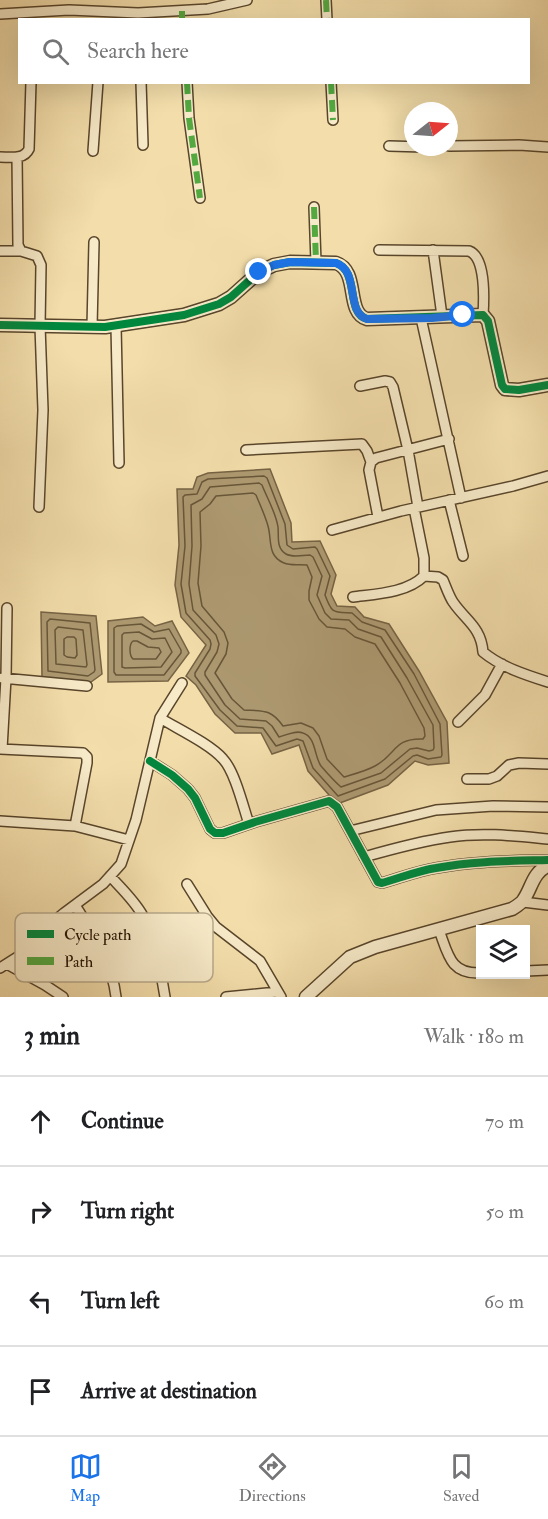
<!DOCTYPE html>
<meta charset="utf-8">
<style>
:root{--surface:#fff;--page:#f6f6f6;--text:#202124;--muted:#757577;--line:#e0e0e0;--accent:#1a73e8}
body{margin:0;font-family:"IM FELL Double Pica",serif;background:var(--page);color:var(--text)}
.controls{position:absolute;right:18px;bottom:18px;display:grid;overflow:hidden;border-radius:0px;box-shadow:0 6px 24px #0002}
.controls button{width:54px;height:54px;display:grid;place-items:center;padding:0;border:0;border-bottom:2px solid var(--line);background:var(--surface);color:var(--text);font:30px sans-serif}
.compass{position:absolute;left:404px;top:102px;width:54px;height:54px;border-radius:50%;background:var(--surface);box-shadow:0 6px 24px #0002;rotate:73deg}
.stop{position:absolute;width:18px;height:18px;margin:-14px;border:4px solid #1a73e8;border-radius:50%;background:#fff}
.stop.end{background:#1a73e8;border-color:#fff;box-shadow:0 2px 6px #0008}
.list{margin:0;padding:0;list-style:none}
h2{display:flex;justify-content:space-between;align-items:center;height:78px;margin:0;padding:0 24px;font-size:26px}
h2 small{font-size:20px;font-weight:400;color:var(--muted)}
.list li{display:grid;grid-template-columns:39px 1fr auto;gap:18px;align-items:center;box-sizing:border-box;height:90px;padding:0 24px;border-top:2px solid var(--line)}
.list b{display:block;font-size:22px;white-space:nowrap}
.list em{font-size:20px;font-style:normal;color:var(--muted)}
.icon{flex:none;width:33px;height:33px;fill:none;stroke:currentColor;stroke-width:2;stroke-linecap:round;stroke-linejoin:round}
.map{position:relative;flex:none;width:548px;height:997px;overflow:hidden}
.search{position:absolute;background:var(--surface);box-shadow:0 6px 24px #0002;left:18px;right:18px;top:18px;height:66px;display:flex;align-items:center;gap:15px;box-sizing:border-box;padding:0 21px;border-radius:0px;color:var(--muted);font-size:22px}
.sheet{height:438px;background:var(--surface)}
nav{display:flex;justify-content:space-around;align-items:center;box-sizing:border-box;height:84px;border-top:2px solid var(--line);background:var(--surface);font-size:16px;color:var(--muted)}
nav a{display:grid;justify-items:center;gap:3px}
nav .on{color:var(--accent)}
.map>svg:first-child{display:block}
.water{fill:#ad9971;stroke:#766344;stroke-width:1.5}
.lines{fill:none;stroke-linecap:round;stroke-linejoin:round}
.shore{stroke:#685638;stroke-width:1.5}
.minor-casing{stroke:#58452b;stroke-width:12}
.tertiary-casing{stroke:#58452b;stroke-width:15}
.minor{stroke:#f7eac8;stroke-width:9}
.tertiary{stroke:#f7eac8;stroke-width:12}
.quiet{stroke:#53a840;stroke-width:6;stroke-dasharray:12 6;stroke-linecap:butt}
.cycleway-casing{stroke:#f7eac8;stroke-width:11}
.cycleway{stroke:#00873e;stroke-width:8}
.route{stroke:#1a73e8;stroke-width:8}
.key{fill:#f7eac8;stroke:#b8a98c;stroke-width:1.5}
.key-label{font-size:16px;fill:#241200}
</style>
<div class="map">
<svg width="548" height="997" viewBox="0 0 548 997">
<rect width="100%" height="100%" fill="#f3deab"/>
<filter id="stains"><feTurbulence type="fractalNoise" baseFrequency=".00333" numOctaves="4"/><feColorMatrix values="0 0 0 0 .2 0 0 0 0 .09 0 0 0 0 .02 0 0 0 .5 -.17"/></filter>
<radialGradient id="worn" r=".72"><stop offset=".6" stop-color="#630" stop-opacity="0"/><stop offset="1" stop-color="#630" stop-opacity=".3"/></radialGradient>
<path class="water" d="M270 469 291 523 292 542 320 541 336 575 331 594 337 606 355 607 364 617 389 624 419 671 447 722 449 763 428 765 415 761 388 785 337 804 308 771 299 745 272 754 261 733H235L215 714 196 685 186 676 206 645 181 617 175 585 179 545 177 489H193L197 477 208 473Z
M41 612 96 616 102 674 91 682 42 678Z
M143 617 155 626 172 621 189 653 168 681 108 682V621Z"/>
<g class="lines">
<path class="shore" d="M264 476 267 478 285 524 287 545 293 549 315 547 317 549 330 576 325 595C332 614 333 612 352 613L362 622 385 630 414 674 440 724 442 755 441 757 428 759 417 755 413 756 385 779 338 796 313 768 303 741 297 739 276 746 263 728 237 726 220 710 195 676V673L210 649 211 644 210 640 186 613 181 584 185 546 183 497 185 495 197 494 202 482 208 479Z
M259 483 262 485C267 498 276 513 278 527 279 537 276 548 286 554 293 558 303 555 310 555L313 557 322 576 317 595 325 613 331 619 349 620 358 629 381 637 407 678 433 725 434 748 433 750 429 751 417 748 410 749 381 773 341 787C334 781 327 773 321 766 314 756 316 737 303 733 295 730 287 735 279 737L272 726 266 721 240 719 225 705 205 675V672L217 652 219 644 216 635 193 610 189 584 192 546 191 505 202 499 210 487Z
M253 493 256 495C260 505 265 515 268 526 272 540 267 556 284 563 291 566 299 564 307 565L312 577 309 591V600L319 619 327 627 345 629 355 637 375 644 400 683 424 728 425 736 423 739C393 738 397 754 375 766 366 771 354 774 344 777L327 759 319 736 313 728 301 723 283 726C271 709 264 711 244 710L232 699 215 673 226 654 228 643 224 632 202 606 198 583 201 546 200 512 210 504 216 496Z
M50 619 90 623 95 670 94 672 88 676 48 671 47 622Z
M141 624 154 632 169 629 181 650V653L164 675H116L114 672V628L117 626Z
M58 627 83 630 87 665 86 667 56 664 55 630Z
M139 632 152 639 165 638 172 652 161 667 125 668 122 667V635L124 633Z
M67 637H74L76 639 77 655 75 658 67 657 64 655V639Z
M133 641H137L148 647 159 648 161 652 156 659H133C129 655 129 644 133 641Z"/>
<g class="minor-casing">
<path id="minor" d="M326 0 327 20
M0 14 69 10 138 13 208 9 247 0
M141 82 143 145
M187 82 189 118 200 198
M331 82 333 120
M389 146 424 147
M449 146 519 145 548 147
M93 151 98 82
M0 157C10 157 24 160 29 149L31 82
M17 157 18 245 21 251 37 256 41 265 40 326 43 410 39 507
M314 207 316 262
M379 250 469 251C486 257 484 300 483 315
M433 250 442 316
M0 251H21
M421 318 461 498
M116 326 119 463
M92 327 94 242
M360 386 385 381 390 382 393 387 408 450 418 507
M246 450 362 444 367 451 371 462
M449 500 463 556
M378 517 369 470 371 462 376 458 449 439
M332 530 401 511 513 486 548 476
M424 576 438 577 443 580C446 587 449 596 453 602 466 621 481 627 483 652 501 667 526 675 548 682
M353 597C376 594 407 593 424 576V558L414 508
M2 678 87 686
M160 718C178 729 210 744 223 759 235 772 243 806 249 824
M458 722 485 695 502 664
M0 749 83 753 87 757V763L75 826
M2 749 6 678 7 608
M150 761 172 775 188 789 195 798 210 829 215 833H223L255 822 329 801 337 807 378 882 382 883C400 878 417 871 436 868 473 861 511 861 548 860
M467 779H489L497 776 509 765 519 763 548 764
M0 821 75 826 129 840
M350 831 436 810 493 806 548 807
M364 857C392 849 421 841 450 837 482 832 516 836 548 839
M110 876C121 888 135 901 143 916 155 937 161 973 165 997
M187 884 207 916 216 927 260 961 281 997
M523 902 548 905
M75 905C93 934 112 962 116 997
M439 930C448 954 450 974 480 973
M7 964 45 985 63 997
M0 968 19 956 35 937 64 913 103 884 121 864 136 820 160 718 182 683
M526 971 548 970
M226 997 277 992"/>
</g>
<g class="tertiary-casing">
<path id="tertiary" d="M0 325 105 327 184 315 219 304 231 297 259 272 274 265 290 262 336 263C360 271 345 313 367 319L483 315 488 321 502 385 505 389 519 390 548 385
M306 997 350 957 375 947 512 909C517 906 522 903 524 899 532 887 533 872 548 866"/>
</g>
<use href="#minor" class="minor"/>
<use href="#tertiary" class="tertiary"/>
<path class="quiet" d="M326 0 327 20
M182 11V20
M187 82 189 118 200 198
M331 82 333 120
M314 207 316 262"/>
<g class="cycleway-casing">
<path id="cycleway" d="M0 325 105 327 184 315 219 304 231 297 259 272 274 265 290 262 336 263C360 271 345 313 367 319L483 315 488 321 502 385 505 389 519 390 548 385
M150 761 172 775 188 789 195 798 210 829 215 833H223L255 822 329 801 337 807 378 882 382 883C400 878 417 871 436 868 473 861 511 861 548 860"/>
</g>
<use href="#cycleway" class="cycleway"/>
</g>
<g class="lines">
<path class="route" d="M259 272 274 265 290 262 336 263C360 271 345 312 367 319L432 318 463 315"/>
</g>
<rect x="15" y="913" width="198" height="69" rx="9" class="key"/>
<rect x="27" y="930" width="27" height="8" fill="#00873e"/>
<rect x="27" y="957" width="27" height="8" fill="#53a840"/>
<g class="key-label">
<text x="64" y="940">Cycle path</text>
<text x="64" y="967">Path</text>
</g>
<rect width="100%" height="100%" filter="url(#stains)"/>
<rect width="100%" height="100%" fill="url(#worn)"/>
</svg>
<div class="controls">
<button><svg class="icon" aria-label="layers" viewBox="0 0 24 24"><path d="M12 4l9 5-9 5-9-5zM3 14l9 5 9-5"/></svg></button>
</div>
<svg class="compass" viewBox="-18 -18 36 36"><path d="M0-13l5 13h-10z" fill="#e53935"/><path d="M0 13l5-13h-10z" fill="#757577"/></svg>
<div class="stop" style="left:463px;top:315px"></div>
<div class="stop end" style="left:259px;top:272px"></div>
<div class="search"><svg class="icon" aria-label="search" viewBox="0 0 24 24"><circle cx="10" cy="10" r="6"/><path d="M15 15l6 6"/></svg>Search here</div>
</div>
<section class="sheet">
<h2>3 min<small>Walk · 180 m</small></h2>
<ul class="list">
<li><svg class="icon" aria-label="ahead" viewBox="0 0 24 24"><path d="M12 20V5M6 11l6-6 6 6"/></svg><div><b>Continue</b></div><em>70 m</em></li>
<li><svg class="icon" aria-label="right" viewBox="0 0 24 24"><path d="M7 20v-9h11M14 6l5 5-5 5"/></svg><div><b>Turn right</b></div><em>50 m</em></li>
<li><svg class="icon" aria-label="left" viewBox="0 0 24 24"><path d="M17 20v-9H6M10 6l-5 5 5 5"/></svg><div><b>Turn left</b></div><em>60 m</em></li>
<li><svg class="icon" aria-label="arrive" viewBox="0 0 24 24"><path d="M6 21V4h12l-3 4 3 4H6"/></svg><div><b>Arrive at destination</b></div></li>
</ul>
</section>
<nav>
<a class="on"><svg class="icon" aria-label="map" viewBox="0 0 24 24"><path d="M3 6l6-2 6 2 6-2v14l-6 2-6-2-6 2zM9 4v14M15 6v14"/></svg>Map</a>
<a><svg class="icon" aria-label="directions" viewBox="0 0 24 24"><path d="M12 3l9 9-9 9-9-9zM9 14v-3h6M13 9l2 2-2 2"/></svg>Directions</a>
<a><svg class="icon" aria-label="saved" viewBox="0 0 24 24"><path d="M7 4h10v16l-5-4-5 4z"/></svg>Saved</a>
</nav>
